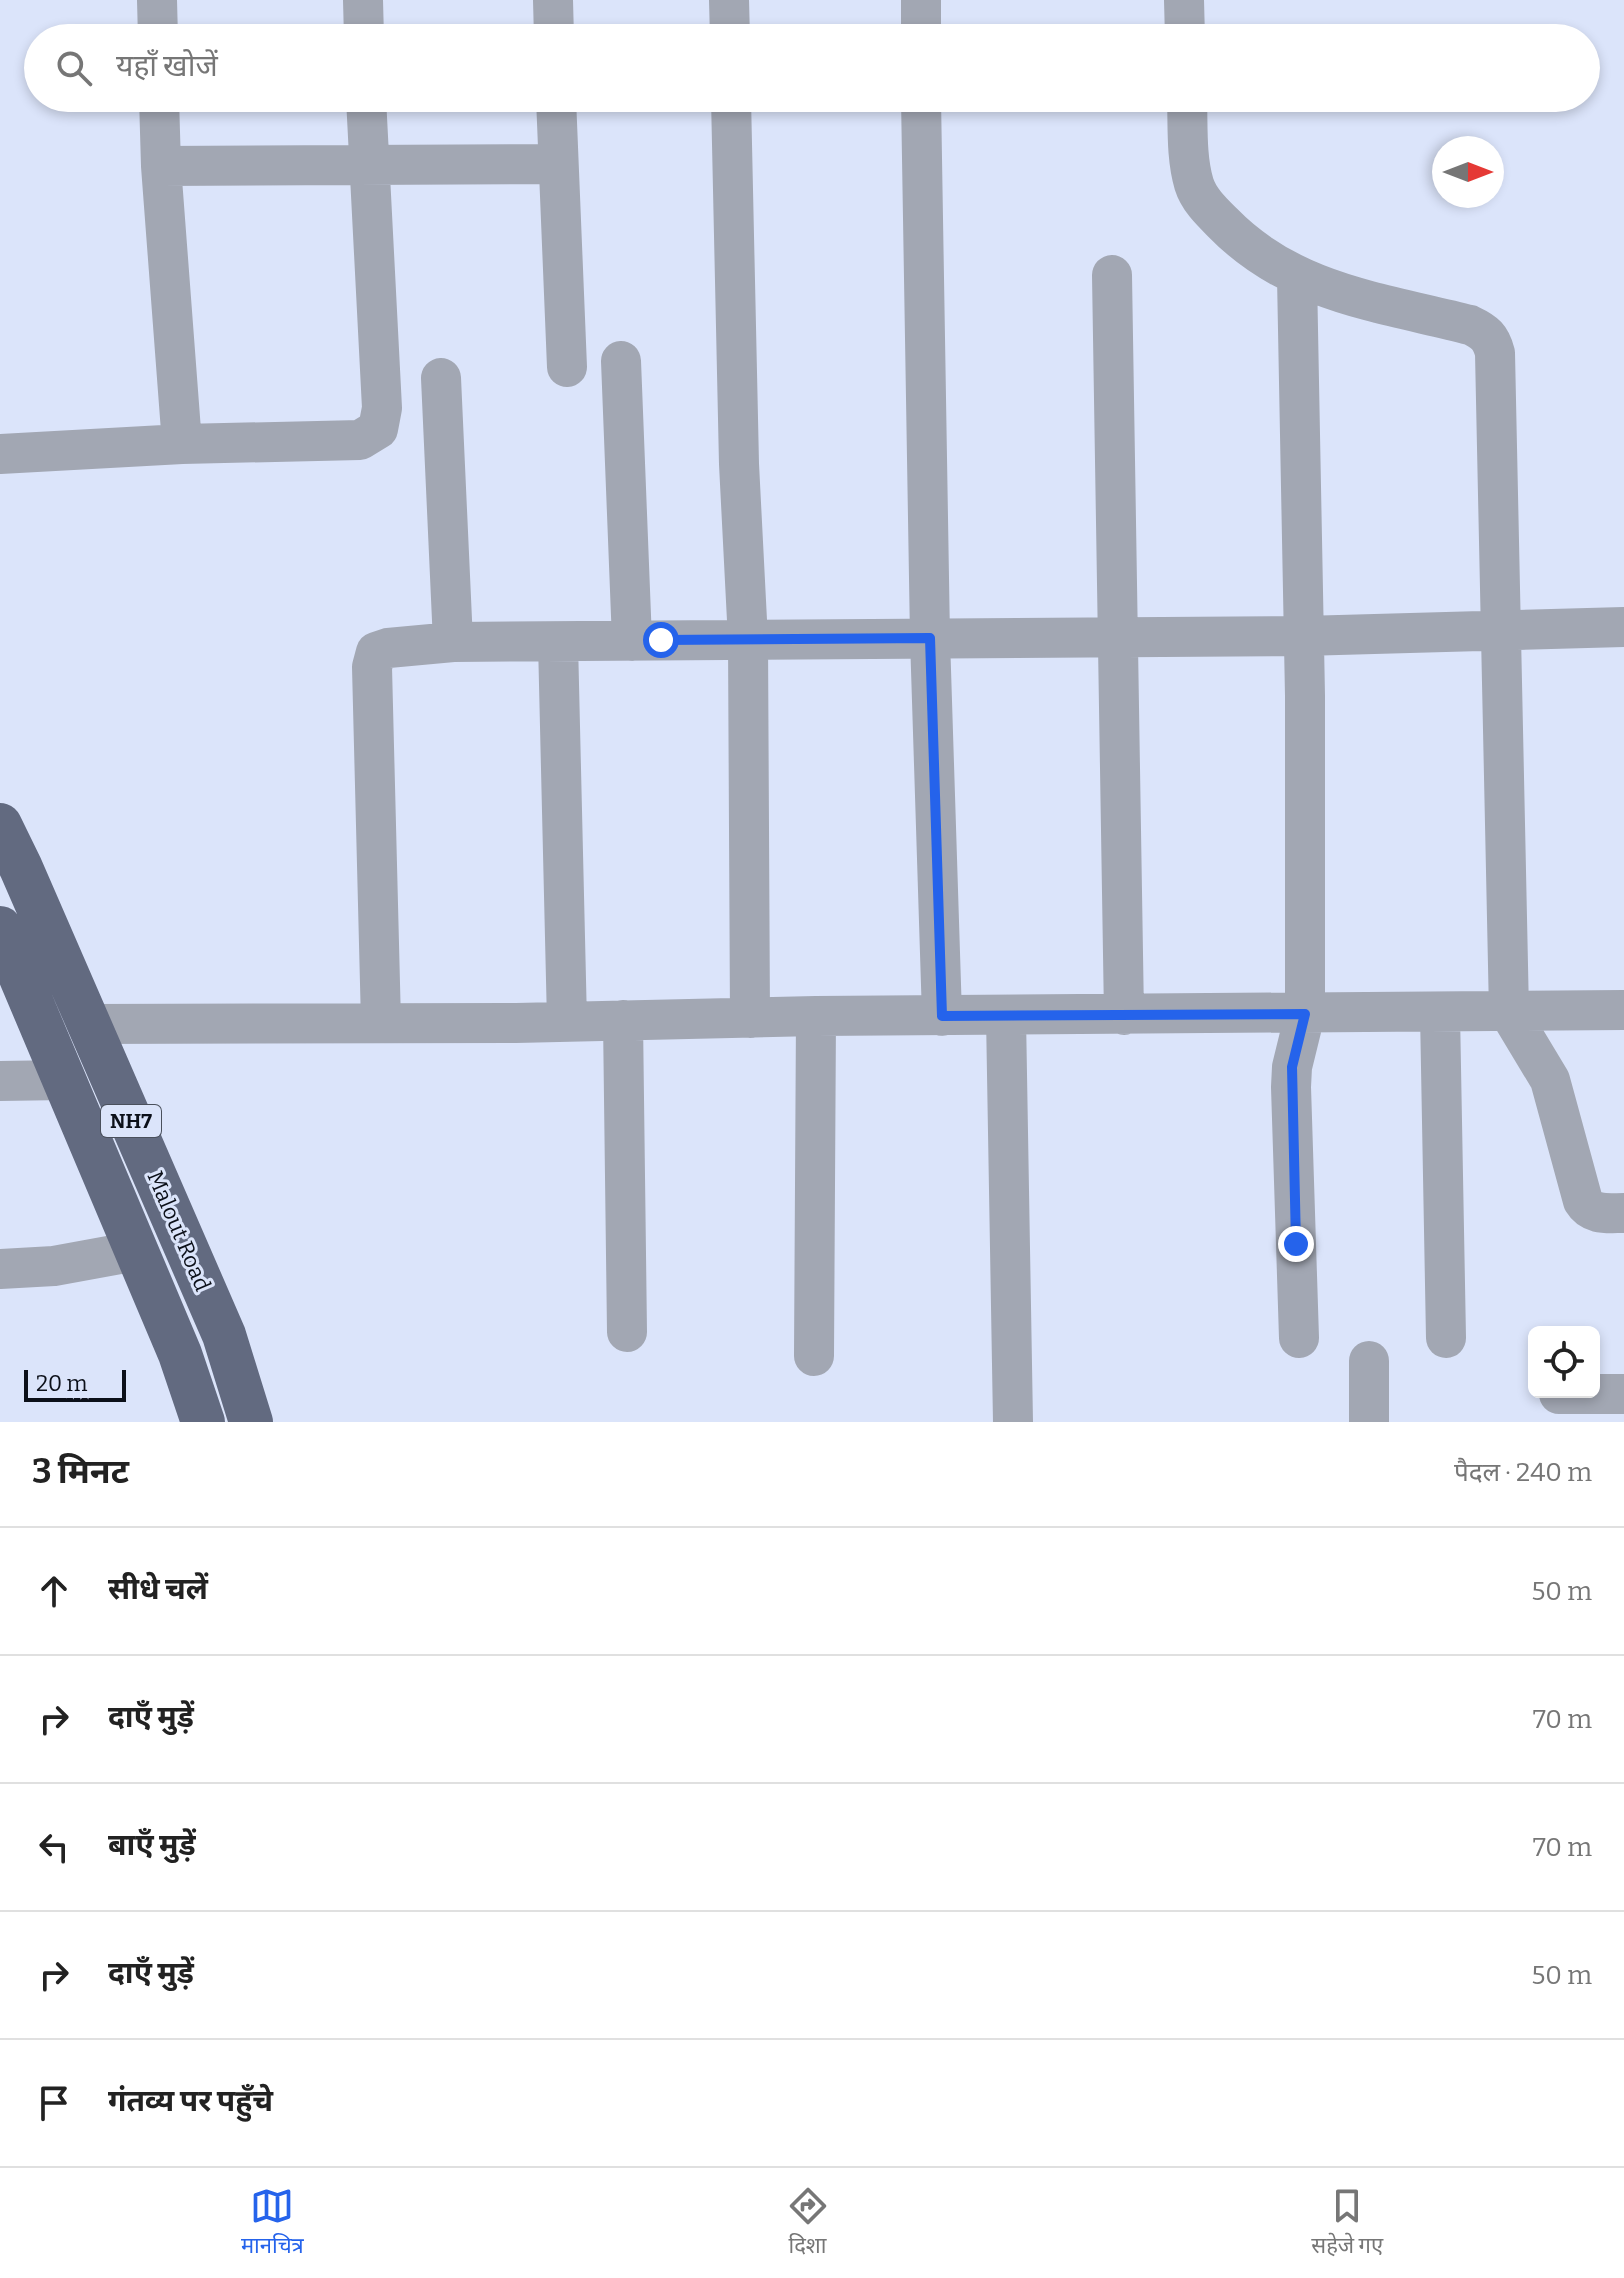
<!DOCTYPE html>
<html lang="hi">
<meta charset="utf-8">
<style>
:root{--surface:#fff;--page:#f2f2f2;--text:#222;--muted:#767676;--line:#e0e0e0;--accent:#2563eb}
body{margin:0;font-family:Bitter,"Noto Sans Devanagari",serif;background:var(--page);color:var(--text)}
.controls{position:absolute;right:24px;bottom:24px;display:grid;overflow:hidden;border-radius:12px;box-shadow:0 4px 12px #0003}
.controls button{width:72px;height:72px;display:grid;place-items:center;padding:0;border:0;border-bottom:2px solid var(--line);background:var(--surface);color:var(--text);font:40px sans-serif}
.compass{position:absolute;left:1432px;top:136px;width:72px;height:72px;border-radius:50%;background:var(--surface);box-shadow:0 4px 12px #0003;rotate:90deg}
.scale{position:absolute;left:24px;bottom:20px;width:102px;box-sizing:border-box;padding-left:8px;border:4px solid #0c1019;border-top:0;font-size:22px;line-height:28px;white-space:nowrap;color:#0c1019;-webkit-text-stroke:6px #dbe4fa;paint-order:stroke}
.stop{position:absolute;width:24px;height:24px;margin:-18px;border:6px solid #2563eb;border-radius:50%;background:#fff}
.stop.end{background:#2563eb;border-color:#fff;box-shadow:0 2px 8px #0008}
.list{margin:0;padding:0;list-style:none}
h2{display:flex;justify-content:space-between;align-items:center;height:104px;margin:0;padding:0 32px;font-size:34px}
h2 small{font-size:26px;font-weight:400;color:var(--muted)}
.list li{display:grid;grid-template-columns:52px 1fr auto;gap:24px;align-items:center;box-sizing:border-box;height:128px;padding:0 32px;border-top:2px solid var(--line)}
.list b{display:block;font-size:30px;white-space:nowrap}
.list em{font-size:26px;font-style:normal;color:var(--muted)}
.icon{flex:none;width:44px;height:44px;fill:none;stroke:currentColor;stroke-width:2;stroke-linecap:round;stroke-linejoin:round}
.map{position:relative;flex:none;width:1624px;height:1422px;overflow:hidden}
.search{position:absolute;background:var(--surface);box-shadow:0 4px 12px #0003;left:24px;right:24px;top:24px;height:88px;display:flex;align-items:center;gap:20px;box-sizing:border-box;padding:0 28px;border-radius:44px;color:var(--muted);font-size:30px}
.sheet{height:744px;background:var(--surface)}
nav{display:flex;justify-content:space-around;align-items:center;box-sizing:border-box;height:112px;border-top:2px solid var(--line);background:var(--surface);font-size:22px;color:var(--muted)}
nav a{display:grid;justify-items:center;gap:4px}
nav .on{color:var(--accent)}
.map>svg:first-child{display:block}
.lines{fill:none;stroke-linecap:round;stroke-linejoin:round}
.minor{stroke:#a2a7b3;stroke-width:40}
.trunk{stroke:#626a80;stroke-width:44}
.route{stroke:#2563eb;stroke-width:10}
.labels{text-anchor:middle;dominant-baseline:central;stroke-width:6;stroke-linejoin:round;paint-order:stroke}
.shield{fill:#dbe4fa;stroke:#4a505c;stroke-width:2}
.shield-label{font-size:20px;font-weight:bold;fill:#0c1019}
.street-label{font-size:22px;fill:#0c1019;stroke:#dbe4fa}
</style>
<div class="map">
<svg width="1624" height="1422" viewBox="0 0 1624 1422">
<rect width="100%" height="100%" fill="#dbe4fa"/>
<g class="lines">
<path class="minor" d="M157 0 158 38
M363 0 364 38
M553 0 554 38
M729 0 730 38
M921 0V38
M1184 0 1185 38
M159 98 161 166 182 444
M556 98 567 367
M731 98 739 464 748 640 750 1018
M921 98 930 638 942 1016
M1187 98C1188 126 1186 157 1194 184 1199 200 1212 212 1223 223 1291 293 1380 302 1470 325 1485 332 1491 337 1495 353L1509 1012 1550 1080 1583 1201C1592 1216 1608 1213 1624 1213
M161 166 557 164
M1112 275 1124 1015
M1297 277 1305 696V1014L1292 1067 1291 1087 1299 1338
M621 361 632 641
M441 378 453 642
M0 454 182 444 360 440 378 429 382 408 366 98
M558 642 567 1022
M1440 1013 1446 1338
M1006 1016 1013 1422
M623 1020 627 1332
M381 1023 372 667 376 652 388 648 453 642 1303 636 1624 627
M89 1024 516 1023 816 1016 1624 1010
M0 1081 65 1080
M0 1269 54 1266 136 1251
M814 1356 816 1016
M1559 1394H1624
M1369 1422V1361"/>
<path class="trunk" d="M0 825 21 868 224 1335 251 1422
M0 928 180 1354 203 1422"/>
</g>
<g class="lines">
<path class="route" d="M661 640 930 638 942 1016 1305 1014 1292 1067 1296 1244"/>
</g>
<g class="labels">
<rect class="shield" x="101" y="1105" width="60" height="32" rx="6"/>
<g class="shield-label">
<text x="131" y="1121">NH7</text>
</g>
<g class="street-label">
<text transform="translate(179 1231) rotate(67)">Malout Road</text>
</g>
</g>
</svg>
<div class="controls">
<button><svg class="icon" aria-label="locate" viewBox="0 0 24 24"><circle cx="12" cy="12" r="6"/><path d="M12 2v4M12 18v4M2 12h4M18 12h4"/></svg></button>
</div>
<svg class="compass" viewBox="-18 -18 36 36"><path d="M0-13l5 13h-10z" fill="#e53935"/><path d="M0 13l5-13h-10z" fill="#767676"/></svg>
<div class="scale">20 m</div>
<div class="stop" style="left:661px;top:640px"></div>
<div class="stop end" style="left:1296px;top:1244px"></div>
<div class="search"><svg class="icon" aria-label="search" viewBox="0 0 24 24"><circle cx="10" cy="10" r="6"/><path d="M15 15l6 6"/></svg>यहाँ खोजें</div>
</div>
<section class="sheet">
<h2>3 मिनट<small>पैदल · 240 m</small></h2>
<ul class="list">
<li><svg class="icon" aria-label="ahead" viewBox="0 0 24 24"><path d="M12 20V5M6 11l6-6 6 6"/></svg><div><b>सीधे चलें</b></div><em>50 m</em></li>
<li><svg class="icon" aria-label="right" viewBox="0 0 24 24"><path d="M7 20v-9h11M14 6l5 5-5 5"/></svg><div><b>दाएँ मुड़ें</b></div><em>70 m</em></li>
<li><svg class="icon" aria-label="left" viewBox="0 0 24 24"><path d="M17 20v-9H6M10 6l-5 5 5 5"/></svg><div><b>बाएँ मुड़ें</b></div><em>70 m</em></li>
<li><svg class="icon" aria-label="right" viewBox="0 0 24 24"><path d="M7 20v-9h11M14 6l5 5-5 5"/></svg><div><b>दाएँ मुड़ें</b></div><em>50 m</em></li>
<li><svg class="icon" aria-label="arrive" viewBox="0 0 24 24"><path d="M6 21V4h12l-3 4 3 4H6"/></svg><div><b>गंतव्य पर पहुँचे</b></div></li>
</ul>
</section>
<nav>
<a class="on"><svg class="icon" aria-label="map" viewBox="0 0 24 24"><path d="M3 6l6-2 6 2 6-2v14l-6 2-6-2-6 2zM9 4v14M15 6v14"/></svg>मानचित्र</a>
<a><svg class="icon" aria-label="directions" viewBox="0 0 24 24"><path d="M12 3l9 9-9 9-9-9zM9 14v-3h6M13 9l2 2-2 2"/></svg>दिशा</a>
<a><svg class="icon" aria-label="saved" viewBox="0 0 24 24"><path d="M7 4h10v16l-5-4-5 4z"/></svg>सहेजे गए</a>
</nav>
